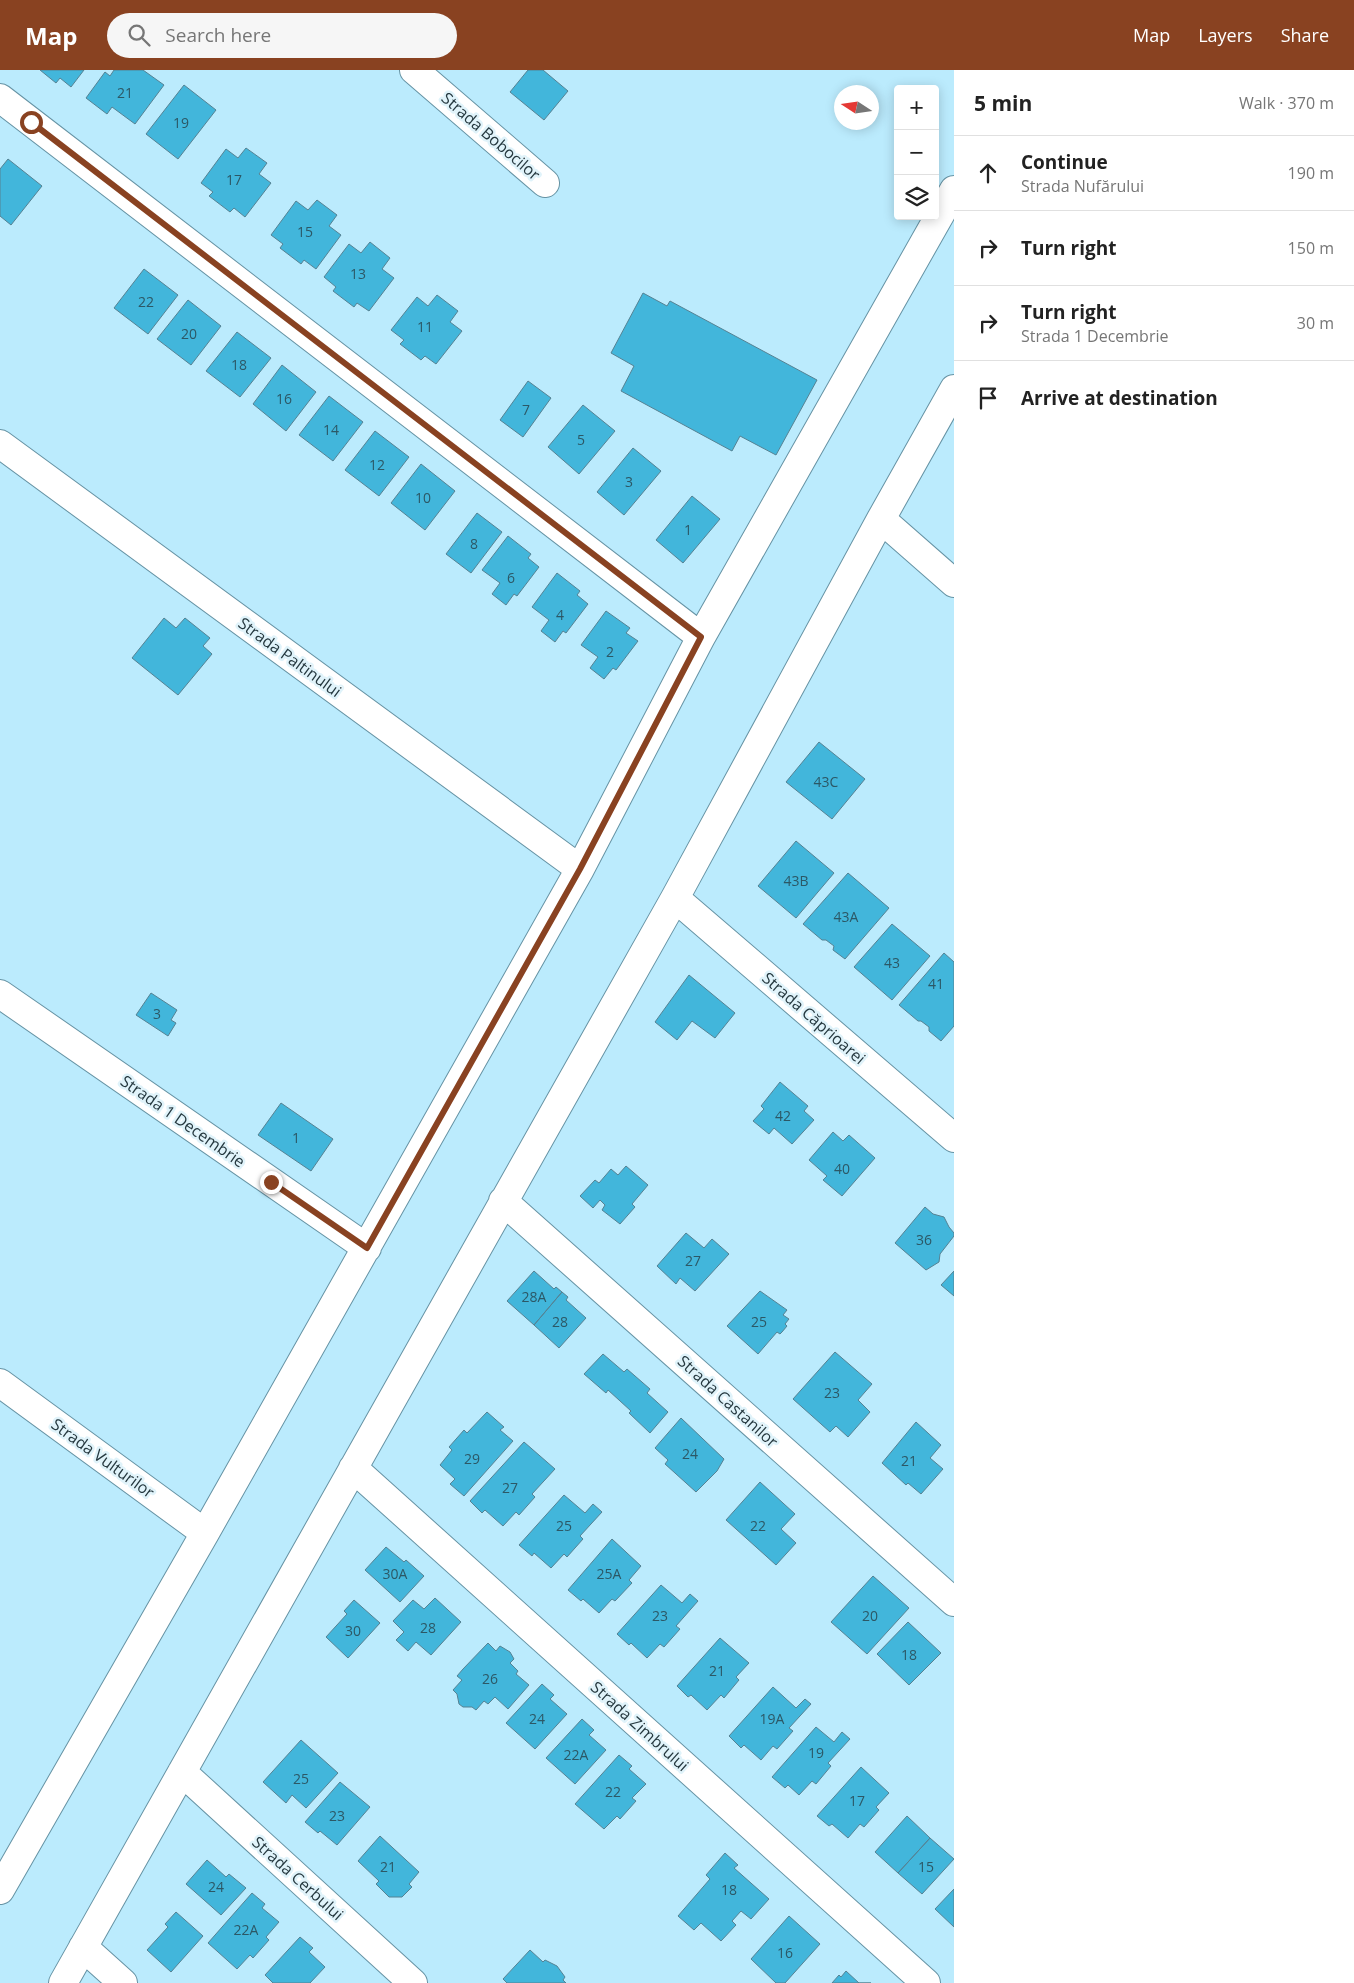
<!DOCTYPE html>
<meta charset="utf-8">
<style>
:root{--surface:#fff;--page:#f6f6f6;--text:#222;--muted:#767676;--line:#e0e0e0;--accent:#894221}
body{margin:0;font-family:"Open Sans",sans-serif;background:var(--page);color:var(--text)}
.controls{position:absolute;right:15px;top:15px;display:grid;overflow:hidden;border-radius:5px;box-shadow:0 2px 12px #0003}
.controls button{width:45px;height:45px;display:grid;place-items:center;padding:0;border:0;border-bottom:1px solid var(--line);background:var(--surface);color:var(--text);font:25px sans-serif}
.compass{position:absolute;left:834px;top:15px;width:45px;height:45px;border-radius:50%;background:var(--surface);box-shadow:0 2px 12px #0003;rotate:282deg}
.stop{position:absolute;width:15px;height:15px;margin:-11px;border:4px solid #894221;border-radius:50%;background:#fff}
.stop.end{background:#894221;border-color:#fff;box-shadow:0 1px 5px #0008}
.list{margin:0;padding:0;list-style:none}
h2{display:flex;justify-content:space-between;align-items:center;height:65px;margin:0;padding:0 20px;font-size:21px}
h2 small{font-size:16px;font-weight:400;color:var(--muted)}
.list li{display:grid;grid-template-columns:32px 1fr auto;gap:15px;align-items:center;box-sizing:border-box;height:75px;padding:0 20px;border-top:1px solid var(--line)}
.list b{display:block;font-size:19px;white-space:nowrap}
.list p{margin:0;font-size:16px;white-space:nowrap;color:var(--muted)}
.list em{font-size:16px;font-style:normal;color:var(--muted)}
.icon{flex:none;width:28px;height:28px;fill:none;stroke:currentColor;stroke-width:2;stroke-linecap:round;stroke-linejoin:round}
.map{position:relative;flex:none;width:954px;height:1913px;overflow:hidden}
header{display:flex;align-items:center;gap:30px;box-sizing:border-box;height:70px;padding:0 25px;background:var(--accent);color:#fff}
header strong{font-size:24px}
nav{display:flex;gap:28px;margin-inline-start:auto;font-size:18px}
.search{width:350px;height:45px;background:var(--page);display:flex;align-items:center;gap:12px;box-sizing:border-box;padding:0 18px;border-radius:28px;color:var(--muted);font-size:19px}
main{display:flex}
aside{flex:1;background:var(--surface)}
.map>svg:first-child{display:block}
.building{fill:#42b6db;stroke:#558293}
.lines{fill:none;stroke-linecap:round;stroke-linejoin:round}
.street-casing{stroke:#6693a4;stroke-width:30}
.street{stroke:#fff;stroke-width:28}
.route{stroke:#894221;stroke-width:6}
.labels{text-anchor:middle;dominant-baseline:central;stroke-width:5;stroke-linejoin:round;paint-order:stroke}
.number-label{font-size:14px;fill:#2c5866}
.street-label{font-size:16px;fill:#25383f;stroke:#e0f3fa}
</style>
<header>
<strong>Map</strong>
<div class="search"><svg class="icon" aria-label="search" viewBox="0 0 24 24"><circle cx="10" cy="10" r="6"/><path d="M15 15l6 6"/></svg>Search here</div>
<nav><a>Map</a><a>Layers</a><a>Share</a></nav>
</header>
<main>
<div class="map">
<svg width="954" height="1913" viewBox="0 0 954 1913">
<rect width="100%" height="100%" fill="#bbebfd"/>
<path class="building" d="M40 0H84L71 17 60 8 56 13Z
M114 0H143L164 15 135 54 112 37 107 44 86 28 105 2 110 6Z
M528 0H543L568 21 544 50 510 22Z
M184 15 216 40 178 89 146 64Z
M246 78 267 93 259 104 271 113 245 147 234 138 230 142 209 126 213 122 201 113 226 79 238 88Z
M8 89 42 116 11 155 0 146V99Z
M317 130 337 145 329 156 341 165 316 199 304 190 301 194 280 178 283 174 271 165 296 131 308 140Z
M370 172 390 188 382 199 394 208 369 241 357 233 354 237 333 221 336 217 324 207 349 174 361 183Z
M144 199 178 225 148 264 114 238Z
M643 223 667 236 670 231 817 310 776 385 740 366 732 381 621 321 634 296 611 283Z
M437 225 458 241 450 252 462 261 436 294 425 286 421 290 400 274 404 270 391 260 417 227 428 236Z
M188 230 221 256 191 295 157 269Z
M237 262 271 288 240 327 206 301Z
M282 295 316 322 286 361 253 334Z
M528 311 551 328 523 367 500 350Z
M329 326 363 352 333 391 299 365Z
M583 335 615 361 579 404 548 377Z
M375 361 409 387 379 426 345 400Z
M633 378 661 401 624 445 597 422Z
M421 394 455 421 425 460 391 433Z
M692 426 720 449 683 493 656 470Z
M477 443 502 462 471 503 446 484Z
M508 466 531 484 528 488 539 497 517 526 514 524 506 535 492 524 500 513 482 500Z
M557 503 580 521 577 525 588 534 566 563 563 561 555 572 541 561 549 550 532 537Z
M606 541 630 558 626 563 638 571 616 600 613 598 604 609 590 598 598 587 581 575Z
M164 548 176 558 185 548 210 568 203 576 212 584 178 625 132 588Z
M819 672 865 709 832 749 786 712Z
M796 771 834 803 796 848 758 816Z
M848 803 889 838 845 889 833 880 834 876 826 870H822L803 854Z
M892 854 930 886 892 930 854 897Z
M944 883 954 892V956L941 971 929 961V957L921 951H918L899 935Z
M689 905 735 943 715 968 692 951 677 970 655 952Z
M151 923 177 940 171 950 176 953 168 966 136 945Z
M780 1012 808 1036 804 1041 814 1050 792 1074 774 1058 769 1064 753 1051 764 1039 761 1036Z
M281 1033 333 1069 311 1101 258 1065Z
M833 1062 843 1071 849 1065 875 1088 842 1126 823 1110 827 1106 809 1090Z
M626 1096 648 1115 632 1134 635 1137 620 1154 602 1140 605 1135 600 1130 593 1138 580 1126 595 1110 599 1113 611 1099 618 1105Z
M925 1137 933 1144 944 1147 949 1157 954 1163V1166L940 1184 939 1192 926 1200 895 1173Z
M686 1163 704 1178 712 1169 729 1184 695 1221 680 1208 676 1214 657 1196Z
M534 1201 554 1219 556 1217 562 1222 534 1255 507 1231Z
M954 1201V1226L941 1215Z
M760 1221 787 1240 783 1245 789 1249 785 1254 787 1256 782 1262 780 1264 777 1262 758 1284 727 1256Z
M562 1222 568 1227 566 1230 586 1248 559 1278 534 1255Z
M835 1282 872 1314 858 1330 870 1342 848 1367 836 1356 830 1362 793 1329Z
M603 1284 624 1302 627 1299 650 1319 647 1323 668 1342 650 1363 629 1343 631 1341 608 1320 606 1323 584 1304Z
M487 1342 504 1357 500 1360 513 1371 464 1426 450 1414 455 1409 440 1395 452 1380 449 1377 464 1360 467 1363Z
M681 1348 724 1389 717 1401 696 1422 665 1394 668 1390 655 1378Z
M916 1352 941 1375 930 1388 943 1399 921 1424 908 1413 906 1415 882 1393Z
M524 1372 555 1399 532 1424 535 1427 519 1445 516 1442 503 1456 485 1440 482 1443 470 1431Z
M760 1412 795 1444 781 1459 796 1473 776 1495 726 1450Z
M564 1425 585 1443 593 1434 602 1442 580 1466 583 1469 567 1487 564 1484 551 1498 534 1483 532 1486 519 1475Z
M612 1469 641 1496 629 1510 632 1513 615 1531 612 1529 599 1543 583 1529 581 1531 568 1520Z
M386 1477 404 1492 406 1490 424 1506 400 1532 365 1500Z
M873 1506 909 1538 867 1584 831 1552Z
M661 1515 682 1533 690 1524 698 1531 676 1556 680 1559 664 1577 660 1574 647 1588 631 1573 629 1575 617 1564Z
M435 1528 461 1552 431 1585 416 1572 408 1581 396 1570 404 1562 393 1551 413 1530 424 1539Z
M354 1530 380 1553 348 1588 326 1567 347 1544 344 1541Z
M908 1552 941 1583 909 1615 877 1584Z
M720 1568 749 1593 736 1607 739 1610 724 1628 721 1625 707 1640 691 1625 688 1627 677 1616Z
M488 1573 496 1581 500 1576 510 1582 514 1589 510 1593 518 1601 516 1604 529 1615 508 1639 495 1627 488 1634 484 1631 476 1640 472 1637H463L459 1634 457 1624 453 1620 462 1610 457 1606 463 1599Z
M542 1614 554 1625 550 1629 567 1644 535 1679 506 1653Z
M773 1617 796 1638 805 1629 811 1634 789 1658 793 1661 777 1679 773 1676 761 1690 744 1675 741 1678 729 1666Z
M582 1649 594 1660 589 1665 606 1680 575 1714 546 1688Z
M816 1657 834 1672 842 1662 850 1669 828 1693 831 1696 816 1714 812 1711 799 1725 788 1715 785 1718 772 1707Z
M301 1670 338 1703 306 1738 292 1725 286 1733 263 1712Z
M619 1685 632 1696 629 1699 646 1714 632 1728 636 1731 620 1749 617 1746 604 1759 575 1734Z
M861 1697 889 1723 876 1737 879 1740 864 1757 860 1754 848 1768 832 1754 829 1756 817 1746Z
M340 1712 370 1737 337 1775 320 1761 318 1763 305 1752Z
M907 1746 930 1768 898 1803 875 1782Z
M380 1766 419 1802 409 1814 412 1817 402 1827H389L376 1814 379 1811 358 1791Z
M930 1768 954 1789 922 1824 898 1803Z
M725 1783 738 1795 734 1798 769 1829 751 1849 741 1841 732 1851 736 1855 721 1871 701 1853 694 1860 678 1846 710 1809 706 1805Z
M207 1790 226 1807 229 1804 246 1818 221 1845 186 1814Z
M954 1819V1857L935 1839Z
M252 1823 265 1834 262 1838 279 1852 266 1867 269 1870 253 1888 250 1885 237 1899 208 1873Z
M176 1842 203 1866 171 1902 147 1880 168 1857 165 1854Z
M789 1846 820 1874 785 1913H776L751 1889Z
M300 1867 313 1878 309 1882 325 1897 310 1913H273L265 1905Z
M530 1880 543 1892 545 1890 557 1896 565 1907 563 1910 566 1913H507L503 1909Z
M846 1901 859 1913H871H832L839 1905 841 1907Z"/>
<g class="lines">
<g class="street-casing">
<path id="street" d="M414 0 545 113
M0 28 701 567
M0 374 580 799
M881 449 954 513
M675 828 954 1068
M0 924 367 1178
M503 1131 954 1532
M0 1313 205 1463
M353 1398 926 1913
M182 1702 413 1913
M0 1820 205 1463 580 799 701 567 954 120
M83 1877 123 1913
M63 1913 675 828 881 449 954 319"/>
</g>
<use href="#street" class="street"/>
</g>
<g class="lines">
<path class="route" d="M31 52 701 567 580 799 367 1178 271 1112"/>
</g>
<g class="labels">
<g class="number-label">
<text x="125" y="22">21</text>
<text x="181" y="52">19</text>
<text x="234" y="109">17</text>
<text x="305" y="161">15</text>
<text x="358" y="203">13</text>
<text x="146" y="231">22</text>
<text x="425" y="256">11</text>
<text x="189" y="263">20</text>
<text x="239" y="294">18</text>
<text x="284" y="328">16</text>
<text x="526" y="339">7</text>
<text x="331" y="359">14</text>
<text x="581" y="369">5</text>
<text x="377" y="394">12</text>
<text x="629" y="411">3</text>
<text x="423" y="427">10</text>
<text x="688" y="459">1</text>
<text x="474" y="473">8</text>
<text x="511" y="507">6</text>
<text x="560" y="544">4</text>
<text x="610" y="581">2</text>
<text x="826" y="711">43C</text>
<text x="796" y="810">43B</text>
<text x="846" y="846">43A</text>
<text x="892" y="892">43</text>
<text x="936" y="913">41</text>
<text x="157" y="943">3</text>
<text x="783" y="1045">42</text>
<text x="296" y="1067">1</text>
<text x="842" y="1098">40</text>
<text x="924" y="1169">36</text>
<text x="693" y="1190">27</text>
<text x="534" y="1226">28A</text>
<text x="560" y="1251">28</text>
<text x="759" y="1251">25</text>
<text x="832" y="1322">23</text>
<text x="690" y="1383">24</text>
<text x="472" y="1388">29</text>
<text x="909" y="1390">21</text>
<text x="510" y="1417">27</text>
<text x="564" y="1455">25</text>
<text x="758" y="1455">22</text>
<text x="395" y="1503">30A</text>
<text x="609" y="1503">25A</text>
<text x="660" y="1545">23</text>
<text x="870" y="1545">20</text>
<text x="428" y="1557">28</text>
<text x="353" y="1560">30</text>
<text x="909" y="1584">18</text>
<text x="717" y="1600">21</text>
<text x="490" y="1608">26</text>
<text x="537" y="1648">24</text>
<text x="772" y="1648">19A</text>
<text x="816" y="1682">19</text>
<text x="576" y="1684">22A</text>
<text x="301" y="1708">25</text>
<text x="613" y="1721">22</text>
<text x="857" y="1730">17</text>
<text x="337" y="1745">23</text>
<text x="388" y="1796">21</text>
<text x="926" y="1796">15</text>
<text x="216" y="1816">24</text>
<text x="729" y="1819">18</text>
<text x="246" y="1859">22A</text>
<text x="785" y="1882">16</text>
</g>
<g class="street-label">
<text transform="translate(491 66) rotate(41)">Strada Bobocilor</text>
<text transform="translate(290 587) rotate(36)">Strada Paltinului</text>
<text transform="translate(814 948) rotate(41)">Strada Căprioarei</text>
<text transform="translate(183 1051) rotate(35)">Strada 1 Decembrie</text>
<text transform="translate(728 1331) rotate(42)">Strada Castanilor</text>
<text transform="translate(103 1388) rotate(36)">Strada Vulturilor</text>
<text transform="translate(640 1656) rotate(42)">Strada Zimbrului</text>
<text transform="translate(298 1808) rotate(42)">Strada Cerbului</text>
</g>
</g>
</svg>
<div class="controls">
<button>+</button>
<button>−</button>
<button><svg class="icon" aria-label="layers" viewBox="0 0 24 24"><path d="M12 4l9 5-9 5-9-5zM3 14l9 5 9-5"/></svg></button>
</div>
<svg class="compass" viewBox="-18 -18 36 36"><path d="M0-13l5 13h-10z" fill="#e53935"/><path d="M0 13l5-13h-10z" fill="#767676"/></svg>
<div class="stop" style="left:31px;top:52px"></div>
<div class="stop end" style="left:271px;top:1112px"></div>
</div>
<aside>
<h2>5 min<small>Walk · 370 m</small></h2>
<ul class="list">
<li><svg class="icon" aria-label="ahead" viewBox="0 0 24 24"><path d="M12 20V5M6 11l6-6 6 6"/></svg><div><b>Continue</b><p>Strada Nufărului</p></div><em>190 m</em></li>
<li><svg class="icon" aria-label="right" viewBox="0 0 24 24"><path d="M7 20v-9h11M14 6l5 5-5 5"/></svg><div><b>Turn right</b></div><em>150 m</em></li>
<li><svg class="icon" aria-label="right" viewBox="0 0 24 24"><path d="M7 20v-9h11M14 6l5 5-5 5"/></svg><div><b>Turn right</b><p>Strada 1 Decembrie</p></div><em>30 m</em></li>
<li><svg class="icon" aria-label="arrive" viewBox="0 0 24 24"><path d="M6 21V4h12l-3 4 3 4H6"/></svg><div><b>Arrive at destination</b></div></li>
</ul>
</aside>
</main>
